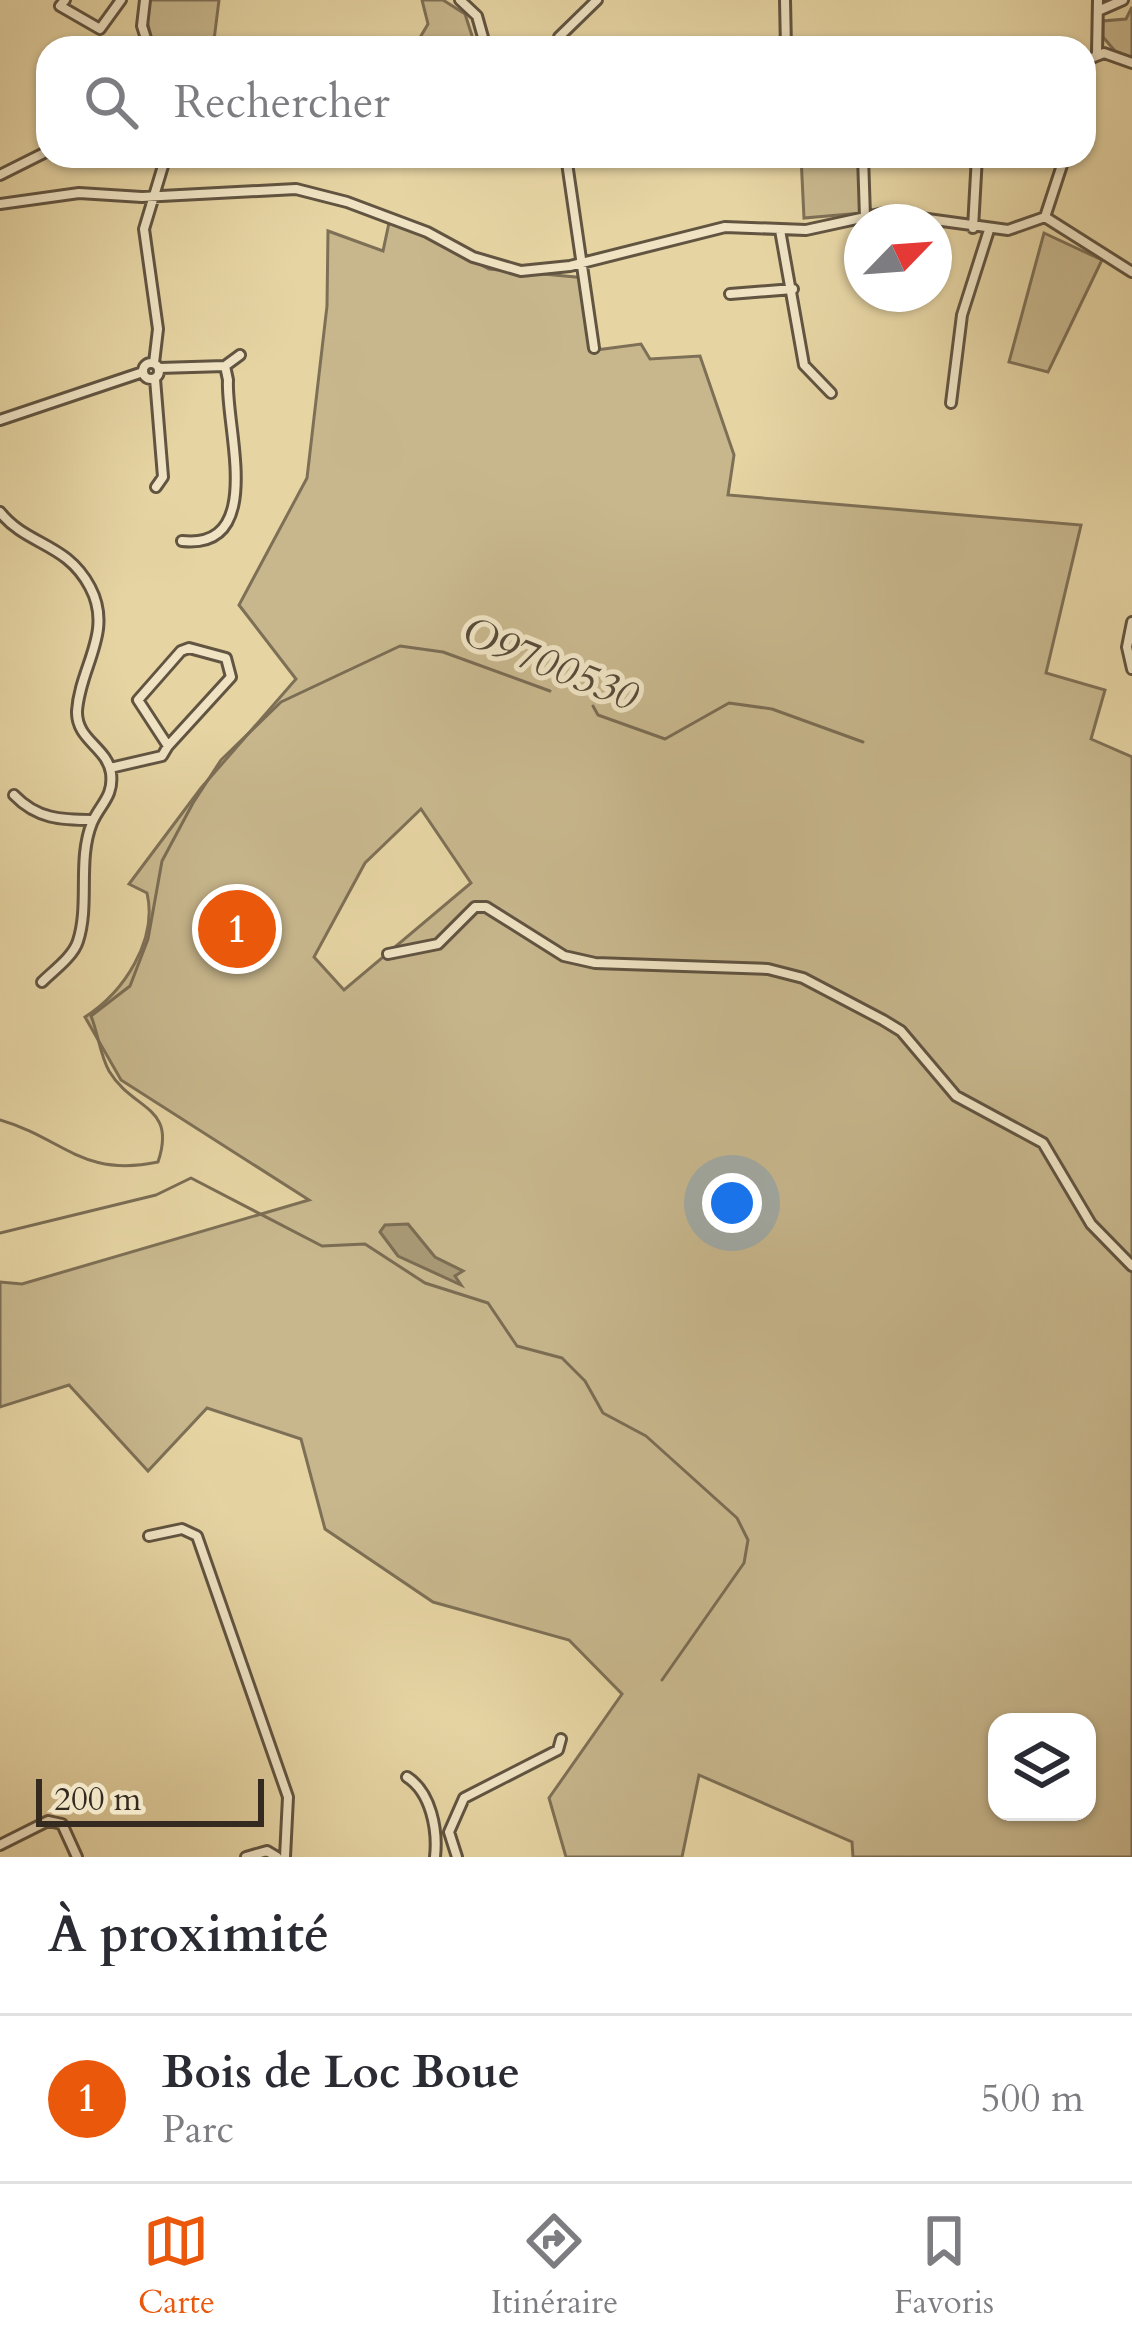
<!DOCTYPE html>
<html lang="fr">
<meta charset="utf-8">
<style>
:root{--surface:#fff;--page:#f2f2f3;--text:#2b2b33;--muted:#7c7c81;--line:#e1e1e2;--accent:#ea580c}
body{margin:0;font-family:Cardo,serif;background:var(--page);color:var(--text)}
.controls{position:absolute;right:36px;bottom:36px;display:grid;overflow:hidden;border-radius:24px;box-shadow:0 3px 9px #0004}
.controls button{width:108px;height:108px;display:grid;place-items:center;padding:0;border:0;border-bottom:3px solid var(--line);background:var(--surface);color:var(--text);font:60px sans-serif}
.compass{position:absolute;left:844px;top:204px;width:108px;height:108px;border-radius:50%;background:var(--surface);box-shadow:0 3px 9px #0004;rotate:65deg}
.scale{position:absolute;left:36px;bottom:30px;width:228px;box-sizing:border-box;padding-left:12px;border:6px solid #352a20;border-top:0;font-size:33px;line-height:42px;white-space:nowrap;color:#352a20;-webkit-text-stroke:9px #efe3c3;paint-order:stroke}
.you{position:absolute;left:732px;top:1203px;width:42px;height:42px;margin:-30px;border:9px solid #fff;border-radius:50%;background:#1a73e8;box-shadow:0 0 0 18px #1a73e833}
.badge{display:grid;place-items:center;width:78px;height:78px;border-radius:50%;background:var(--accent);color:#fff;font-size:39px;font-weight:700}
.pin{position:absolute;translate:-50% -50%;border:6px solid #fff;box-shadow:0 3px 12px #0006}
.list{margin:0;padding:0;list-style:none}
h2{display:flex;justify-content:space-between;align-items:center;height:156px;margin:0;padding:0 48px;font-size:51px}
h2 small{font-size:39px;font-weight:400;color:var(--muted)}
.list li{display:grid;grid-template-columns:78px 1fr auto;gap:36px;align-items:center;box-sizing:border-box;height:168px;padding:0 48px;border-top:3px solid var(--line)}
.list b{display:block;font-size:45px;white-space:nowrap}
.list p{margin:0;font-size:39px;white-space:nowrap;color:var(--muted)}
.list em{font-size:39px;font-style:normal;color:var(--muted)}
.icon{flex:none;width:66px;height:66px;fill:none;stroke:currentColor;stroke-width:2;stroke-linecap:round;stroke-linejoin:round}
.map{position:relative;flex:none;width:1132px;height:1857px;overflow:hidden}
.search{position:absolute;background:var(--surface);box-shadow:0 3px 9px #0004;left:36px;right:36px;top:36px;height:132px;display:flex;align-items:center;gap:30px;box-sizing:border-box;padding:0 42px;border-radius:36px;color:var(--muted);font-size:45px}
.sheet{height:324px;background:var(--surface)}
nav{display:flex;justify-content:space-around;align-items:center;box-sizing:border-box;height:168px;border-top:3px solid var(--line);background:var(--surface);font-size:33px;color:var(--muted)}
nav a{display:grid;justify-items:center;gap:6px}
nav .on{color:var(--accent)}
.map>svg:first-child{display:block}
.green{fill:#c8b78d;stroke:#7e7056;stroke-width:3;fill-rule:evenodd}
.water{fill:#aa9a76;stroke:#7b6d54;stroke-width:3}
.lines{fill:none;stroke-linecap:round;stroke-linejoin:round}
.stream{stroke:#7b6d54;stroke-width:3}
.minor-casing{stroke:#615441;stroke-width:14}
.minor{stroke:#efe3c3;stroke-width:8}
.labels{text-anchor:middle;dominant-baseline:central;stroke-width:10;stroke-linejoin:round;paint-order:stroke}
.water-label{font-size:42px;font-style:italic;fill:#584c3a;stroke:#efe3c3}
</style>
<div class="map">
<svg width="1132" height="1857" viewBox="0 0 1132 1857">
<rect width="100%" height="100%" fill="#e6d4a3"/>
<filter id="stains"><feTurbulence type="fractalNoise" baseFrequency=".00167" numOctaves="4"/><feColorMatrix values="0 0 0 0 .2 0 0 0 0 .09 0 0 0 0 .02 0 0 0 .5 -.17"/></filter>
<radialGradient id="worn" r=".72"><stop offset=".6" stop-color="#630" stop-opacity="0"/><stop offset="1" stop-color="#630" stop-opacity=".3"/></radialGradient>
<path class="green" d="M150 0H219L213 48H154L147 21Z
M422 0H443L465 14 476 48H346L415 46 428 24Z
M1132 7V58L1115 51 1103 37V21L1126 19Z
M801 156H861L862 213 804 218Z
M389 223 426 235 489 269 586 278 596 350 641 344 650 359 700 356 734 455 728 495 1081 525 1046 673 1105 690 1091 739 1132 757V1857H853L852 1842 699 1775 682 1857H566L549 1798 622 1694 569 1640 433 1602 325 1529 301 1439 207 1408 148 1471 69 1385 0 1407V1282L22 1284 309 1200 121 1080 85 1017C124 992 158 940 147 893L129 884 201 788 296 679 239 605 307 478 327 306 328 231 383 251ZM421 809 471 883 344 990 314 957 365 863ZM997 1722H1087V1812H997Z
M1044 233 1102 260 1048 372 1009 362Z"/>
<path class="water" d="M408 1224 435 1257 463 1271 455 1276 461 1285 398 1256 380 1232 385 1225Z"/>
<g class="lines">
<path class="stream" d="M593 706 598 715 665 739 729 703 772 709 863 742
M0 1120C63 1138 82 1178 158 1162 177 1105 133 1111 109 1071 100 1055 98 1033 91 1016L130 986 148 939 162 861 193 803 221 760 281 702 400 646 443 652 550 691
M0 1233 156 1195 191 1178 322 1246 365 1244 425 1283 488 1303 517 1346 562 1358 585 1381 603 1413 646 1436 737 1518 748 1540 744 1563 662 1680"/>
<g class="minor-casing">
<path id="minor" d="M65 0 60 6 100 29 121 0
M145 0 142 26 149 48
M460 0 477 16 486 48
M785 0 786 48
M1098 11 1123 0
M556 48 559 37 597 0
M1097 53 1098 0
M1084 61 1104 53 1132 63
M1084 62V77
M566 156 594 348
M863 156 865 217
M0 175 48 151
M0 204 79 193 142 197 296 189 347 202 427 232 473 257 521 271 570 266 725 227 806 230 884 213 1008 230 1045 217
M1045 217 1132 272
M1045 217 1065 156
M973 228 977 156
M780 230 804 365 831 393
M730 294 793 289
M143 371a8 8 0 1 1 16 0a8 8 0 1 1-16 0Z
M154 363 158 329 144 229 166 156
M225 366 240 355
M159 368 225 366 228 380C225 426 267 550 182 541
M155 379 163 477 156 487
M951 403 962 315 989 230
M0 420 143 372
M0 512C27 546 66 542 90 587 114 632 80 666 77 711 76 740 107 747 111 773 114 797 100 804 92 823 77 860 90 904 78 941 73 957 53 971 42 982
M1132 622 1127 647 1132 669
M110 768 162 756 168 746 138 700 181 651 189 648 226 658 231 677 168 746
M14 795C37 819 61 820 93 820
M388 954 438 944 475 907H486L564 956 595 963 768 969 803 978 883 1020 901 1031 956 1096 1043 1143 1091 1224 1132 1266
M149 1536 182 1529 197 1536 288 1797 285 1857
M407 1777C431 1792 438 1830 435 1857
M0 1845 48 1821 62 1824 77 1857
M246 1857 267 1851 277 1857
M457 1857 449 1832 464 1798 558 1750 561 1739"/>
</g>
<use href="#minor" class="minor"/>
</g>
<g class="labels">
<g class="water-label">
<text transform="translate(550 664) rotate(22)">O9700530</text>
</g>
</g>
<rect width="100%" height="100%" filter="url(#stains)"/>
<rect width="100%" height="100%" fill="url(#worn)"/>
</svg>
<div class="controls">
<button><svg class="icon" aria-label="layers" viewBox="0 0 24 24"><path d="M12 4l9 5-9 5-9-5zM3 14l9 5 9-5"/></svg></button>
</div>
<svg class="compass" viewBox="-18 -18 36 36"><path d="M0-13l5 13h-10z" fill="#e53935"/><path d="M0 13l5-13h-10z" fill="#7c7c81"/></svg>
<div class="scale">200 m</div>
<div class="you"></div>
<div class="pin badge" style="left:237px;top:929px">1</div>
<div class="search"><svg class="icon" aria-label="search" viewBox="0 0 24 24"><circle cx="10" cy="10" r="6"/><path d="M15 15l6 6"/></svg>Rechercher</div>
</div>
<section class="sheet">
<h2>À proximité<small></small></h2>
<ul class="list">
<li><span class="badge">1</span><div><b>Bois de Loc Boue</b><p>Parc</p></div><em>500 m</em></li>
</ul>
</section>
<nav>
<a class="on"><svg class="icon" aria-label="map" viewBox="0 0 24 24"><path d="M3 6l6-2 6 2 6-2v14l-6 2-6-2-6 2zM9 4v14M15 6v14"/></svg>Carte</a>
<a><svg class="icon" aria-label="directions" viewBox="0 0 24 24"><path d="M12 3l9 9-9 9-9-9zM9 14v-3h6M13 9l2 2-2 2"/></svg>Itinéraire</a>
<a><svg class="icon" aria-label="saved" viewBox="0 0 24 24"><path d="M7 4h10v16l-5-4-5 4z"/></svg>Favoris</a>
</nav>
